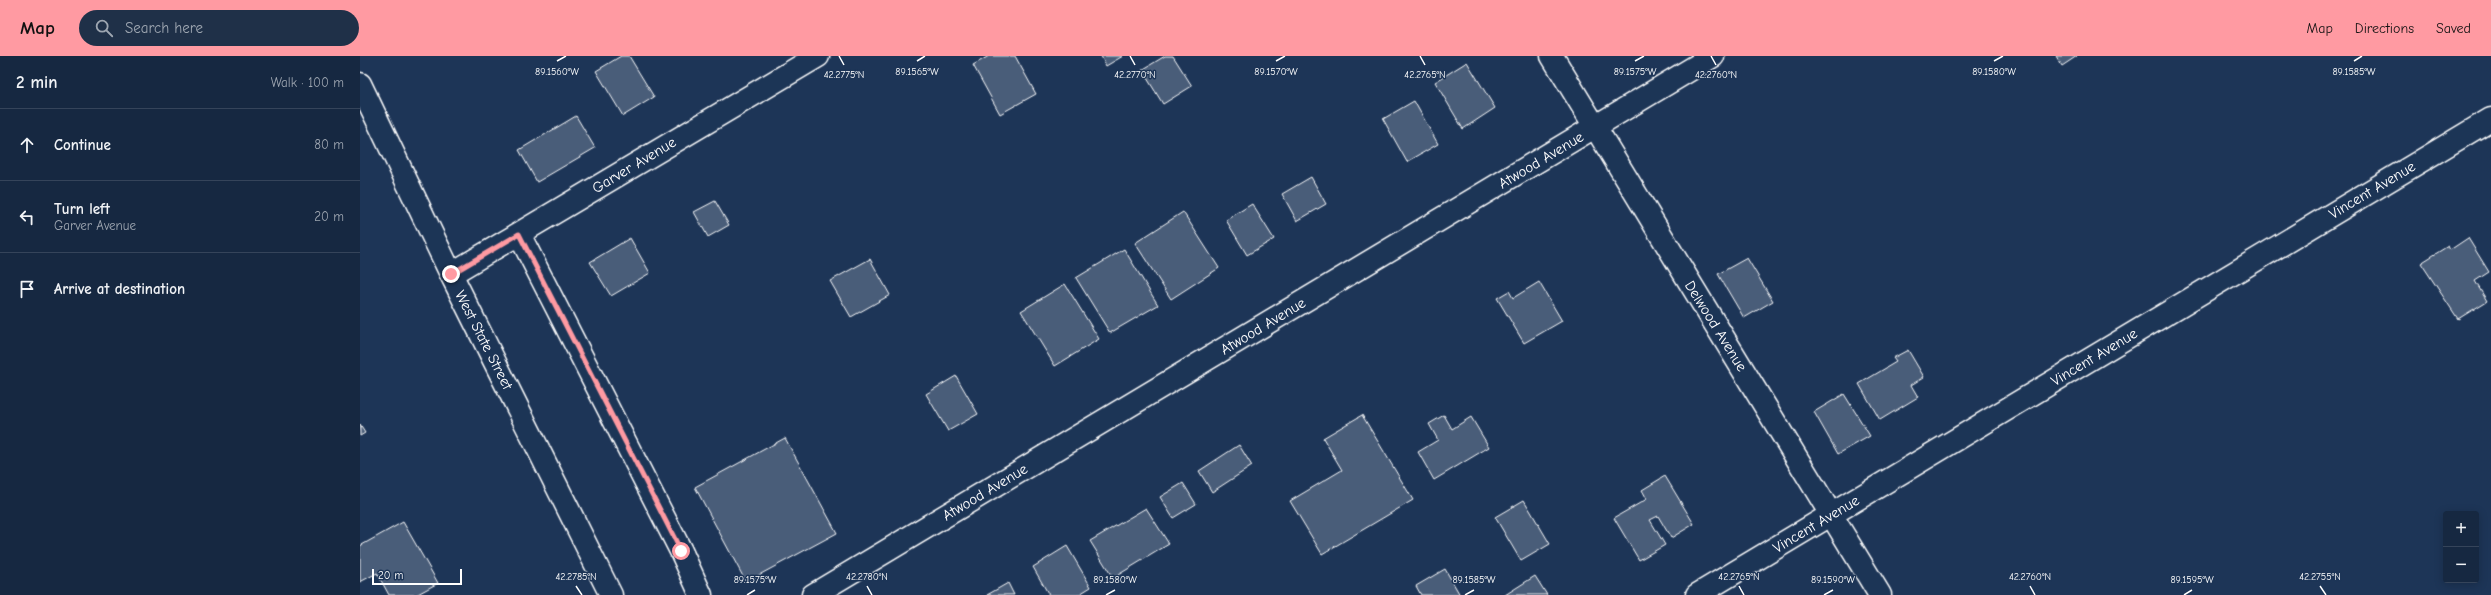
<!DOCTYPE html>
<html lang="en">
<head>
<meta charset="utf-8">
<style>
	:root { --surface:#162841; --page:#1f3048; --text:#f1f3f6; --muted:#9ea6b1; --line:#35445a; --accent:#ff9aa2 }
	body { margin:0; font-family:"Comic Neue",sans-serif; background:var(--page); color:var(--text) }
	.controls { position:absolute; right:12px; bottom:12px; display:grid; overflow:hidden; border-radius:4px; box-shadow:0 2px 10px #0003 }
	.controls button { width:36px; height:36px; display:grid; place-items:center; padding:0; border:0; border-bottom:1px solid var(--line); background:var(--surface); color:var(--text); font:20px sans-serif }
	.scale { position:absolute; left:12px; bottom:10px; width:90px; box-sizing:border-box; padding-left:4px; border:2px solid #fff; border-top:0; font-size:11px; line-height:14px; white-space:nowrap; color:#fff; -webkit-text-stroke:3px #1d3557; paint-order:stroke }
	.stop { position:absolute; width:12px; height:12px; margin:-9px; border:3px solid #ff9aa2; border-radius:50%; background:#fff }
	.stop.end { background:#ff9aa2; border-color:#fff; box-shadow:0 1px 4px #0008 }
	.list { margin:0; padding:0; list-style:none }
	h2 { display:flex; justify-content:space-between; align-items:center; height:52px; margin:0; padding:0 16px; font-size:17px }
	h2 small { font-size:13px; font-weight:400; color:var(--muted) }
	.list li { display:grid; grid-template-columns:26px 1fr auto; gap:12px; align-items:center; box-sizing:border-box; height:72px; padding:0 16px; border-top:1px solid var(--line) }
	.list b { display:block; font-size:15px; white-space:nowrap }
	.list p { margin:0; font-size:13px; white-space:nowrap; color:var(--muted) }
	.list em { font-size:13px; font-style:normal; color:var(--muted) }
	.icon { flex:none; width:22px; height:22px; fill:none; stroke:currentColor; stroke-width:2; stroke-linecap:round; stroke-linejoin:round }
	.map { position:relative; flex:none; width:2131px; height:539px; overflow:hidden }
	header { display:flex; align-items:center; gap:24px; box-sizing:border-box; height:56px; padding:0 20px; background:var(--accent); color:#111 }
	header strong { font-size:19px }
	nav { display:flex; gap:22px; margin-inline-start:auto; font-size:14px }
	.search { width:280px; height:36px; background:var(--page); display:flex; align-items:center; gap:10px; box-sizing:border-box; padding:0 14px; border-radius:22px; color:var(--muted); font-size:15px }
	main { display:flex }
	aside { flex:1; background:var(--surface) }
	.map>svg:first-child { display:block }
</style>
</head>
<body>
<header>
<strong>Map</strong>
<div class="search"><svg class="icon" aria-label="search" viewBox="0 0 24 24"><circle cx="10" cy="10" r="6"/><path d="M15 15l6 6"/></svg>Search here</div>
<nav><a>Map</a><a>Directions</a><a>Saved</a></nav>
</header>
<main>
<aside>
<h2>2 min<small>Walk · 100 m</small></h2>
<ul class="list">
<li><svg class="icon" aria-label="ahead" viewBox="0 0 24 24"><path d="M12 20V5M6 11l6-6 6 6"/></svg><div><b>Continue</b></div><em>80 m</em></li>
<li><svg class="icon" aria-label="left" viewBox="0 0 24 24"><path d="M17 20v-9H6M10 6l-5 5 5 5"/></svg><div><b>Turn left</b><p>Garver Avenue</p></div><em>20 m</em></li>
<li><svg class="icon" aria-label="arrive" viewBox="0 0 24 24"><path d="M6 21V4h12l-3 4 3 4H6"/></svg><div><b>Arrive at destination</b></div></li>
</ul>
</aside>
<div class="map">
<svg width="2131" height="539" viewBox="0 0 2131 539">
	<rect width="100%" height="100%" fill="#1d3557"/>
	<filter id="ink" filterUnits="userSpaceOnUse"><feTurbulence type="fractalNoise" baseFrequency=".025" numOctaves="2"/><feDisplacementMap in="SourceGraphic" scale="8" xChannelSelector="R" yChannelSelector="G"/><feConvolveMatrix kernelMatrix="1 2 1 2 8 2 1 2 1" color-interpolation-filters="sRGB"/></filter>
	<g filter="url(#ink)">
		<path fill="#4a5d79" stroke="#fff" d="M261 0H269L294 41 263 60 236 15Z
			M629 0H655L676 38 640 58 613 9Z
			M741 0H763L746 10Z
			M805 0H813L832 30 803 48 782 14Z
			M1696 0H1717L1702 10Z
			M1107 6 1135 52 1103 73 1075 26Z
			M1054 45 1078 88 1047 106 1023 63Z
			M216 60 235 92 177 126 159 94Z
			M951 121 966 148 937 165 922 138Z
			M355 145 369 169 348 181 334 156Z
			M892 148 914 183 887 199 866 164Z
			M823 156 859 212 811 243 775 187Z
			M270 182 290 217 251 240 230 206Z
			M2108 182 2129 216 2115 225 2127 245 2098 263 2061 207 2088 190 2090 194Z
			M764 193 798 249 750 277 716 222Z
			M1387 202 1413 245 1384 262 1358 218Z
			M510 203 530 239 491 261 470 225Z
			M1179 226 1202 265 1164 287 1137 242 1149 235 1153 242Z
			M705 228 739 283 695 310 661 255Z
			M1548 294 1564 321 1551 329 1558 341 1520 364 1499 328 1536 306 1533 302Z
			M596 320 618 358 588 375 566 338Z
			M1484 338 1510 380 1478 398 1454 356Z
			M1002 359 1053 444 962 498 930 445 982 414 963 382Z
			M1084 359 1092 373 1111 361 1129 391 1074 424 1058 396 1078 384 1069 368Z
			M0 369 5 377 0 380Z
			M425 382 477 477 386 526 335 431Z
			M879 389 892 410 852 436 839 415Z
			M1305 420 1334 468 1311 482 1298 460 1290 464 1305 489 1279 504 1254 462 1287 443 1282 434Z
			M823 427 836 448 813 462 800 441Z
			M1164 444 1190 488 1161 505 1135 461Z
			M786 452 809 488 753 522 730 485Z
			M43 466 78 527 56 539H29L17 517 0 526V490Z
			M707 490 731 531 718 539H689L673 511Z
			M1085 513 1100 539H1061L1056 530Z
			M1175 520 1187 539H1145Z
			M648 527 654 539H627Z"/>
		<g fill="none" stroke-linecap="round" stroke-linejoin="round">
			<g stroke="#fff" stroke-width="25">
				<path id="minor" d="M1192 0 1520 539
					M159 178 321 495 341 539
					M91 218 458 0
					M453 539 1353 0
					M1337 539 2131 63"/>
			</g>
			<g stroke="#fff" stroke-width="25">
				<path id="major" d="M0 28 91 218 251 539"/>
			</g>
			<use href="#minor" stroke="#1d3557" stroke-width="22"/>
			<use href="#major" stroke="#1d3557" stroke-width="22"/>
		</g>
	</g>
	<g fill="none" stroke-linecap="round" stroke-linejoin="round" filter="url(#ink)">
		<path stroke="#ff9aa2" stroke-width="5" d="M91 218 159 178 321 495"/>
	</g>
	<path fill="none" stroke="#fff" stroke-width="1.5" d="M479 0 484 9M770 0 775 9M1060 0 1065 9M1351 0 1356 9M197 5 206 0M557 5 565 0M916 5 925 0M1275 5 1284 0M1634 5 1643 0M1994 5 2002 0M216 530 222 539M507 530 512 539M1379 530 1384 539M1670 530 1675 539M1960 530 1966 539M387 539 395 534M746 539 755 534M1105 539 1114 534M1464 539 1473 534M1824 539 1832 534"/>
	<g text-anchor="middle" stroke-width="3" stroke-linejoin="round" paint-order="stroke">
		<g font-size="15" fill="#fff" stroke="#1d3557">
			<text transform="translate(1181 104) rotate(-31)" y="5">Atwood Avenue</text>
			<text transform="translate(274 109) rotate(-31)" y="5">Garver Avenue</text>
			<text transform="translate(2012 134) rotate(-31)" y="5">Vincent Avenue</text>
			<text transform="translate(903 270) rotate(-31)" y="5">Atwood Avenue</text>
			<text transform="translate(1356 270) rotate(58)" y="5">Delwood Avenue</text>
			<text transform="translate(124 284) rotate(63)" y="5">West State Street</text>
			<text transform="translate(1734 301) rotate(-31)" y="5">Vincent Avenue</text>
			<text transform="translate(625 436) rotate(-31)" y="5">Atwood Avenue</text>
			<text transform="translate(1456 468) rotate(-31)" y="5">Vincent Avenue</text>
		</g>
	</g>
	<g font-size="10" text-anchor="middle" fill="#fff" stroke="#1d3557" stroke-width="3" stroke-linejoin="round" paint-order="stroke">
		<text x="1634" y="19">89.1580°W</text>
		<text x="197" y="19">89.1560°W</text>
		<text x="557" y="19">89.1565°W</text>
		<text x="916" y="19">89.1570°W</text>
		<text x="1275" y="19">89.1575°W</text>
		<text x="1994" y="19">89.1585°W</text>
		<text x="484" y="22">42.2775°N</text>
		<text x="775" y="22">42.2770°N</text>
		<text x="1065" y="22">42.2765°N</text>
		<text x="1356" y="22">42.2760°N</text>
		<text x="216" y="524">42.2785°N</text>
		<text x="507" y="524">42.2780°N</text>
		<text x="1379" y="524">42.2765°N</text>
		<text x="1670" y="524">42.2760°N</text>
		<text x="1960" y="524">42.2755°N</text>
		<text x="395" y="527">89.1575°W</text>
		<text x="755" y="527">89.1580°W</text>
		<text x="1114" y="527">89.1585°W</text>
		<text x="1473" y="527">89.1590°W</text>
		<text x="1832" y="527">89.1595°W</text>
	</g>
</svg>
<div class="controls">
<button>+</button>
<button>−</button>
</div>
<div class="scale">20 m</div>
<div class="stop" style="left:321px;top:495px"></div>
<div class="stop end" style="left:91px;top:218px"></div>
</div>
</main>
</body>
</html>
